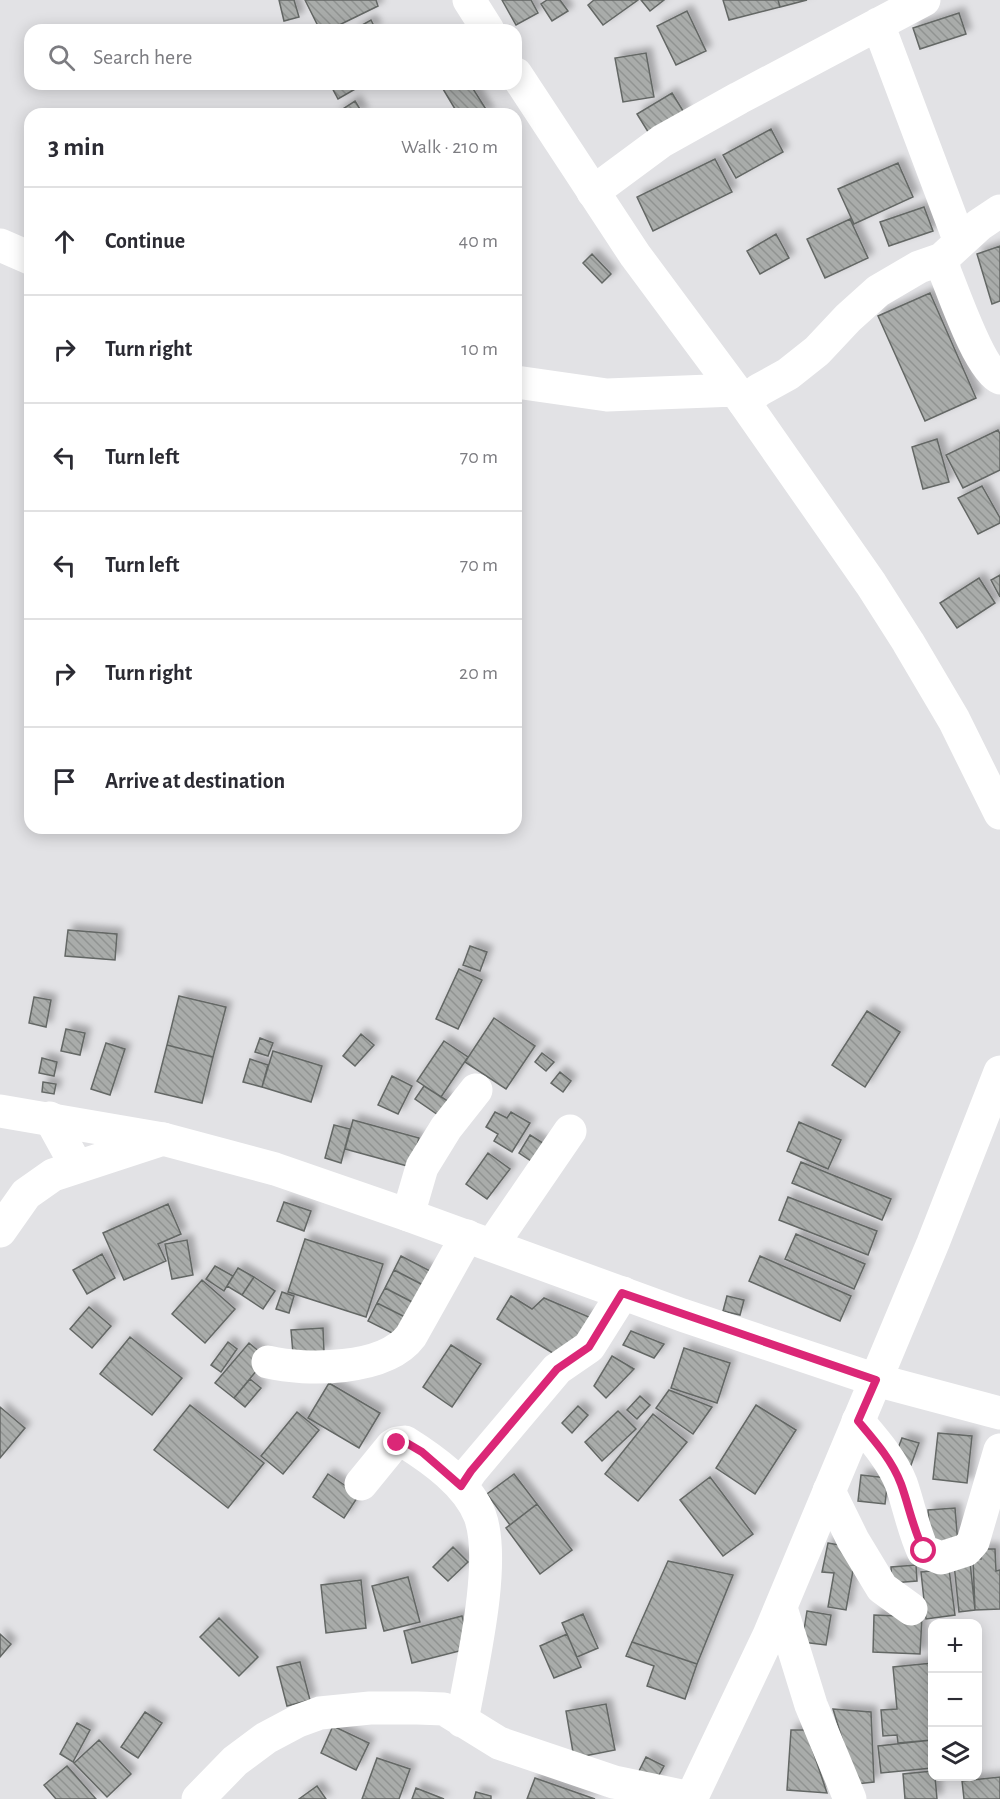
<!DOCTYPE html>
<html lang="en">
<head>
<meta charset="utf-8">
<style>
	:root { --surface:#fff; --page:#f7f7f7; --text:#2b2b33; --muted:#7c7c81; --line:#e1e1e2 }
	body { margin:0; font-family:"Alegreya Sans",sans-serif; background:var(--page); color:var(--text) }
	.controls { position:absolute; right:18px; bottom:18px; display:grid; overflow:hidden; border-radius:12px; box-shadow:0 3px 15px #0003 }
	.controls button { width:54px; height:54px; display:grid; place-items:center; padding:0; border:0; border-bottom:2px solid var(--line); background:var(--surface); color:var(--text); font:30px sans-serif }
	.stop { position:absolute; width:18px; height:18px; margin:-14px; border:4px solid #db2777; border-radius:50%; background:#fff }
	.stop.end { background:#db2777; border-color:#fff; box-shadow:0 2px 6px #0008 }
	.list { margin:0; padding:0; list-style:none }
	h2 { display:flex; justify-content:space-between; align-items:center; height:78px; margin:0; padding:0 24px; font-size:26px }
	h2 small { font-size:20px; font-weight:400; color:var(--muted) }
	.list li { display:grid; grid-template-columns:39px 1fr auto; gap:18px; align-items:center; box-sizing:border-box; height:108px; padding:0 24px; border-top:2px solid var(--line) }
	.list b { display:block; font-size:22px; white-space:nowrap }
	.list em { font-size:20px; font-style:normal; color:var(--muted) }
	.icon { flex:none; width:33px; height:33px; fill:none; stroke:currentColor; stroke-width:2; stroke-linecap:round; stroke-linejoin:round }
	.map { position:relative; flex:none; width:1000px; height:1799px; overflow:hidden }
	.search { position:absolute; background:var(--surface); box-shadow:0 3px 15px #0003; left:24px; top:24px; width:498px; height:66px; display:flex; align-items:center; gap:15px; box-sizing:border-box; padding:0 21px; border-radius:18px; color:var(--muted); font-size:22px }
	.panel { position:absolute; background:var(--surface); box-shadow:0 3px 15px #0003; left:24px; top:108px; width:498px; height:726px; border-radius:18px }
	.map>svg:first-child { display:block }
</style>
</head>
<body>
<div class="map">
<svg width="1000" height="1799" viewBox="0 0 1000 1799">
	<defs>
		<pattern id="building-back-hatch" width="6" height="6" patternUnits="userSpaceOnUse" patternTransform="scale(1.5)"><rect width="6" height="6" fill="#a9acaa"/><path d="M-1 5l2 2M0 0l6 6M5-1l2 2" fill="none" stroke="#909391"/></pattern>
		<filter id="shadow"><feDropShadow dx="5.5" dy="-5.5" stdDeviation="3" flood-color="#0004"/></filter>
	</defs>
	<rect width="100%" height="100%" fill="#e2e2e5"/>
	<path fill="url(#building-back-hatch)" stroke="#646765" stroke-width="1.5" filter="url(#shadow)" d="M279 0H294L299 17 284 21Z
		M305 0H376L378 6 329 30H320Z
		M502 0H531L538 13 516 25Z
		M547 0H560L568 11 552 21 541 4Z
		M594 0H638L603 25 588 5Z
		M641 0H664L650 11Z
		M723 0H778L780 7 729 20Z
		M778 0H807L780 7Z
		M687 11 706 51 676 65 657 26Z
		M959 13 966 34 920 49 913 28Z
		M371 20 376 30H353Z
		M646 53 654 97 623 102 615 58Z
		M330 84H364L338 99Z
		M440 84H470L489 114H458Z
		M672 93 685 114 650 135 637 114Z
		M355 101 363 114H335Z
		M771 129 783 152 736 178 723 155Z
		M715 159 732 192 653 231 637 197Z
		M898 163 913 197 854 224 838 189Z
		M924 207 933 231 889 246 880 222Z
		M850 219 868 258 825 278 807 239Z
		M776 234 789 258 760 274 747 251Z
		M1000 246V301L992 304 977 254Z
		M592 254 611 274 602 283 583 263Z
		M930 293 976 398 925 421 878 316Z
		M998 430 1000 434V470L963 488 946 455Z
		M937 439 949 482 923 489 912 447Z
		M982 486 1000 518V523L978 534 958 498Z
		M1000 575V597L991 580Z
		M979 578 995 603 957 628 940 603Z
		M68 930 117 934 115 960 65 956Z
		M470 946 487 952 480 971 463 965Z
		M459 969 482 980 458 1029 436 1019Z
		M179 996 226 1007 213 1057 167 1045Z
		M34 997 51 1000 46 1027 29 1023Z
		M867 1011 900 1032 865 1087 832 1065Z
		M494 1018 535 1046 506 1089 465 1062Z
		M66 1029 85 1033 80 1055 61 1051Z
		M361 1034 374 1045 355 1066 343 1056Z
		M260 1038 273 1043 268 1056 255 1052Z
		M444 1041 468 1057 441 1097 417 1081Z
		M106 1043 125 1049 110 1095 91 1089Z
		M167 1045 213 1057 202 1103 155 1092Z
		M273 1051 322 1066 311 1102 262 1087Z
		M542 1053 554 1062 546 1071 535 1062Z
		M42 1058 57 1062 54 1076 39 1073Z
		M250 1059 268 1065 262 1087 243 1082Z
		M560 1072 571 1081 563 1092 551 1083Z
		M392 1076 412 1086 398 1114 378 1105Z
		M43 1082 56 1084 54 1094 42 1092Z
		M424 1086 454 1105 444 1119 415 1099Z
		M495 1112 507 1118 511 1112 530 1123 512 1152 494 1141 498 1134 486 1127Z
		M353 1120 419 1138 411 1167 345 1149Z
		M799 1122 841 1140 828 1169 787 1151Z
		M334 1125 350 1129 341 1163 325 1158Z
		M530 1135 546 1145 534 1163 519 1153Z
		M488 1153 510 1169 487 1199 466 1184Z
		M801 1162 891 1199 882 1220 792 1183Z
		M788 1197 877 1231 868 1255 779 1220Z
		M284 1202 311 1211 304 1231 277 1221Z
		M168 1204 181 1234 158 1244 166 1261 124 1280 103 1233Z
		M796 1234 865 1264 854 1289 785 1259Z
		M305 1239 383 1264 366 1317 288 1292Z
		M187 1240 193 1275 172 1279 165 1244Z
		M102 1254 115 1278 87 1294 73 1270Z
		M401 1256 436 1274 429 1288 394 1270Z
		M760 1256 851 1296 840 1321 749 1281Z
		M215 1266 233 1276 224 1291 206 1279Z
		M238 1268 254 1277 242 1295 227 1286Z
		M394 1270 429 1288 420 1306 385 1288Z
		M254 1277 275 1291 263 1309 242 1295Z
		M202 1280 235 1309 205 1343 172 1314Z
		M385 1288 420 1306 413 1321 377 1303Z
		M282 1292 294 1296 289 1313 276 1309Z
		M511 1296 532 1309 544 1298 596 1320 564 1360 497 1319Z
		M727 1296 744 1300 740 1315 723 1311Z
		M377 1303 413 1321 404 1339 368 1321Z
		M89 1307 111 1326 92 1348 70 1329Z
		M323 1328 324 1352 293 1354 291 1330Z
		M631 1331 664 1344 654 1358 623 1345Z
		M130 1337 182 1378 152 1415 100 1374Z
		M228 1342 237 1349 221 1372 211 1365Z
		M249 1343 267 1358 234 1398 215 1383Z
		M451 1345 481 1364 452 1407 423 1387Z
		M684 1348 730 1363 717 1403 671 1388Z
		M612 1356 634 1369 606 1398 594 1386Z
		M250 1379 261 1388 245 1407 234 1398Z
		M329 1383 380 1413 359 1448 308 1418Z
		M669 1390 712 1407 693 1434 656 1408Z
		M640 1396 650 1405 637 1419 627 1410Z
		M190 1405 264 1463 228 1508 154 1450Z
		M756 1405 796 1430 755 1494 716 1468Z
		M578 1406 588 1415 572 1433 562 1423Z
		M0 1407 25 1428 0 1458Z
		M618 1411 636 1429 602 1461 585 1442Z
		M297 1412 319 1430 283 1474 261 1456Z
		M653 1414 687 1442 638 1501 605 1474Z
		M938 1433 972 1436 967 1483 933 1479Z
		M902 1438 919 1443 911 1465 894 1459Z
		M328 1474 359 1495 344 1518 313 1497Z
		M514 1474 537 1504 510 1525 487 1494Z
		M861 1475 888 1478 885 1504 858 1501Z
		M710 1477 753 1534 723 1556 680 1500Z
		M537 1504 572 1550 540 1574 506 1528Z
		M955 1508 958 1544 931 1546 928 1510Z
		M828 1543 857 1548 846 1610 828 1607 834 1573 822 1572Z
		M453 1547 468 1562 448 1581 433 1567Z
		M980 1549H995L996 1571 1000 1570V1609L975 1610 973 1559H981Z
		M668 1561 733 1575 697 1664 632 1642Z
		M970 1562 975 1610 959 1612 954 1564Z
		M916 1565 917 1581 892 1583 891 1567Z
		M949 1569 955 1615 926 1619 921 1572Z
		M408 1577 420 1622 384 1631 372 1586Z
		M361 1580 366 1628 326 1633 321 1585Z
		M807 1611 831 1615 826 1645 802 1642Z
		M583 1614 598 1648 577 1657 562 1623Z
		M874 1615 922 1617 920 1654 873 1652Z
		M462 1616 471 1648 412 1663 404 1631Z
		M219 1618 258 1657 239 1676 200 1637Z
		M0 1634 11 1644 0 1657Z
		M567 1634 581 1667 554 1678 540 1646Z
		M632 1642 697 1664 685 1699 647 1686 654 1666 626 1656Z
		M300 1662 310 1700 287 1706 277 1667Z
		M932 1663V1740L898 1743 897 1735 883 1736 881 1710 897 1709 893 1667Z
		M606 1704 615 1750 574 1758 566 1711Z
		M833 1709 871 1712 874 1782 856 1784Z
		M145 1712 162 1723 138 1758 121 1747Z
		M77 1723 90 1730 73 1762 60 1754Z
		M333 1726 369 1743 356 1770 321 1753Z
		M791 1730H806L827 1793 787 1790Z
		M99 1740 131 1774 107 1797 74 1763Z
		M932 1740V1768L881 1773 878 1746Z
		M646 1757 664 1766 655 1782 638 1773Z
		M377 1758 410 1769 399 1799H362Z
		M67 1766 96 1799H56L44 1785Z
		M932 1771V1776H935L937 1799H905L903 1774Z
		M1000 1777V1799H964L962 1781Z
		M535 1778 595 1799H527Z
		M317 1786 326 1799H299Z
		M416 1788 444 1799H412Z
		M476 1792 491 1796V1799H474Z"/>
	<g fill="none" stroke-linecap="round" stroke-linejoin="round">
		<path stroke="#fff" stroke-width="33" d="M878 24 960 242
			M593 192 662 141 739 98 924 0
			M0 245 30 258
			M942 259 945 272C954 294 980 370 1000 378
			M516 382 607 395 735 390
			M744 402 759 390 788 374 817 351 848 318 878 291 919 267 942 259 979 225 1000 211
			M50 1118 77 1167
			M408 1215 422 1167 446 1128 476 1090
			M0 1231 26 1194 53 1175 163 1139
			M492 1245 570 1131
			M268 1362C306 1371 385 1371 411 1336L467 1236
			M858 1421C874 1440 892 1460 901 1483 909 1506 913 1529 923 1551L941 1558 966 1550 973 1542 1000 1450
			M361 1484 392 1446 397 1443 405 1442C432 1459 468 1484 480 1516 497 1563 471 1670 462 1721
			M461 1486 471 1471 557 1369 589 1347 623 1293
			M829 1491 853 1540 882 1588 911 1609
			M781 1608 811 1705 850 1799
			M198 1799 235 1761 266 1738 298 1721 320 1713 370 1708H417L444 1709 499 1743 614 1782 691 1798"/>
		<path stroke="#fff" stroke-width="33" d="M469 0 488 30
			M516 74 635 255 744 402 871 584 908 642 954 720 1000 813
			M0 1111 163 1139 275 1169 408 1215 682 1315 876 1380 1000 1413
			M691 1799 769 1635 933 1243 1000 1072"/>
	</g>
	<g fill="none" stroke-linecap="round" stroke-linejoin="round">
		<path stroke="#db2777" stroke-width="8" d="M397 1443 405 1442 422 1452 461 1486 471 1471 557 1369 589 1347 622 1293 876 1380 858 1421C874 1440 892 1460 901 1484 909 1506 913 1529 924 1551"/>
	</g>
</svg>
<div class="controls">
<button>+</button>
<button>−</button>
<button><svg class="icon" aria-label="layers" viewBox="0 0 24 24"><path d="M12 4l9 5-9 5-9-5zM3 14l9 5 9-5"/></svg></button>
</div>
<div class="stop" style="left:924px;top:1551px"></div>
<div class="stop end" style="left:397px;top:1443px"></div>
<div class="search"><svg class="icon" aria-label="search" viewBox="0 0 24 24"><circle cx="10" cy="10" r="6"/><path d="M15 15l6 6"/></svg>Search here</div>
<section class="panel">
<h2>3 min<small>Walk · 210 m</small></h2>
<ul class="list">
<li><svg class="icon" aria-label="ahead" viewBox="0 0 24 24"><path d="M12 20V5M6 11l6-6 6 6"/></svg><div><b>Continue</b></div><em>40 m</em></li>
<li><svg class="icon" aria-label="right" viewBox="0 0 24 24"><path d="M7 20v-9h11M14 6l5 5-5 5"/></svg><div><b>Turn right</b></div><em>10 m</em></li>
<li><svg class="icon" aria-label="left" viewBox="0 0 24 24"><path d="M17 20v-9H6M10 6l-5 5 5 5"/></svg><div><b>Turn left</b></div><em>70 m</em></li>
<li><svg class="icon" aria-label="left" viewBox="0 0 24 24"><path d="M17 20v-9H6M10 6l-5 5 5 5"/></svg><div><b>Turn left</b></div><em>70 m</em></li>
<li><svg class="icon" aria-label="right" viewBox="0 0 24 24"><path d="M7 20v-9h11M14 6l5 5-5 5"/></svg><div><b>Turn right</b></div><em>20 m</em></li>
<li><svg class="icon" aria-label="arrive" viewBox="0 0 24 24"><path d="M6 21V4h12l-3 4 3 4H6"/></svg><div><b>Arrive at destination</b></div></li>
</ul>
</section>
</div>
</body>
</html>
